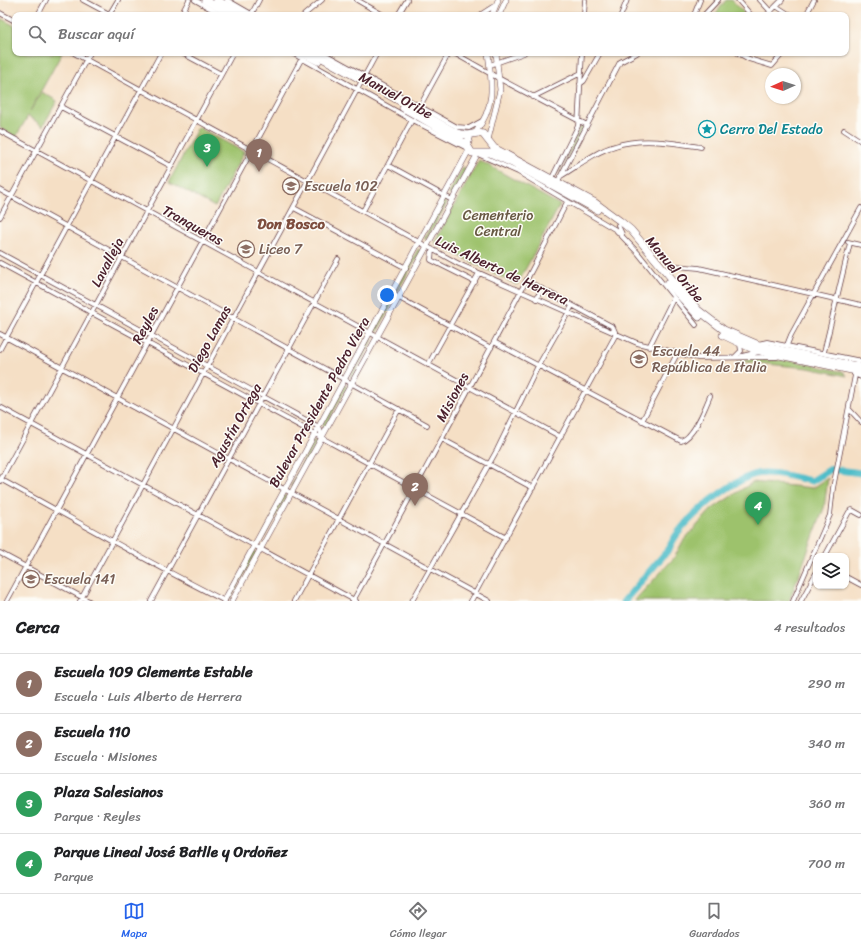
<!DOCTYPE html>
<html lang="es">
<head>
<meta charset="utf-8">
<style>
	:root { --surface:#fff; --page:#f6f6f6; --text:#202124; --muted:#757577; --line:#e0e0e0; --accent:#2563eb }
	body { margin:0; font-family:Sriracha,sans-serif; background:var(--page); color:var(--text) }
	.controls { position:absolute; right:12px; bottom:12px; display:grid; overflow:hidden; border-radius:8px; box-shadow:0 1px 3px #0004 }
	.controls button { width:36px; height:36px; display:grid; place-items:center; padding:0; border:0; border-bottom:1px solid var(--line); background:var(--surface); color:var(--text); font:20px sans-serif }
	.compass { position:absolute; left:765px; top:68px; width:36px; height:36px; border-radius:50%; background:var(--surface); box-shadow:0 1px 3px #0004; rotate:267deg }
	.you { position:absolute; left:387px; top:295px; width:14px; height:14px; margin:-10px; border:3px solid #fff; border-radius:50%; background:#1a73e8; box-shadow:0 0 0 6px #1a73e833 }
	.badge { display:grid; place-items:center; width:26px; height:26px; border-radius:50%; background:var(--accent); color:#fff; font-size:13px; font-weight:700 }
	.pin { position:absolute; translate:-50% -33px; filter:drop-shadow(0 1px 2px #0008) }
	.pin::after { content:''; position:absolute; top:21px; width:14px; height:12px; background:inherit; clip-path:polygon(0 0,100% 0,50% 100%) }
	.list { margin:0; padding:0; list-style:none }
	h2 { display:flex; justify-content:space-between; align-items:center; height:52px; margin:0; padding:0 16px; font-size:17px }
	h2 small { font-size:13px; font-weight:400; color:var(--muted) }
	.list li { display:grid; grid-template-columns:26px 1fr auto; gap:12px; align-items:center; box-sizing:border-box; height:60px; padding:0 16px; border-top:1px solid var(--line) }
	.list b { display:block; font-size:15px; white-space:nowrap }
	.list p { margin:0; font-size:13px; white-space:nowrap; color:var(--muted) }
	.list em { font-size:13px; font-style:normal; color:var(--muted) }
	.icon { flex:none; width:22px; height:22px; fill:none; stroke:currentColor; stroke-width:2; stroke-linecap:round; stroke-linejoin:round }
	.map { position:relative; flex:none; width:861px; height:601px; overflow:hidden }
	.search { position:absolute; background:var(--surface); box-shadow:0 1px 3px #0004; left:12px; right:12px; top:12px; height:44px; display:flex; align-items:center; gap:10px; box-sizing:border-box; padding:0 14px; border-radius:8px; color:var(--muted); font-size:15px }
	.sheet { height:292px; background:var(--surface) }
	nav { display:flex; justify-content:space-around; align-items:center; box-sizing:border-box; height:56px; border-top:1px solid var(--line); background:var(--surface); font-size:11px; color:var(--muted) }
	nav a { display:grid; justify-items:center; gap:2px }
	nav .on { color:var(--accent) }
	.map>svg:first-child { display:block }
</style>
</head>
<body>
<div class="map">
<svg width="861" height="601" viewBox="0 0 861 601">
	<rect width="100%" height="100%" fill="#fdfcf7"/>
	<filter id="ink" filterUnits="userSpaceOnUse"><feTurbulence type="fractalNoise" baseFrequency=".025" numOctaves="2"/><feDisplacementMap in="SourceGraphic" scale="8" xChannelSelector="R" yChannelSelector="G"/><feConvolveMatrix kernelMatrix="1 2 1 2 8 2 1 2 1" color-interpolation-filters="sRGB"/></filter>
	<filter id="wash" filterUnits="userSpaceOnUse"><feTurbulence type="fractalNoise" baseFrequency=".012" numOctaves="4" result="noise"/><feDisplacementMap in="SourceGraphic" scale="16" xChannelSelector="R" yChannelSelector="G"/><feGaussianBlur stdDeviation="0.9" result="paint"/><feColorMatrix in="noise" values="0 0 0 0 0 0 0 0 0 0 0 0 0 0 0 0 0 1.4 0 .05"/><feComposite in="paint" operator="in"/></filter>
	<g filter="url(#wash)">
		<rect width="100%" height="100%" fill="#f5dfc5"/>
		<path fill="#9dc26c" stroke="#74704c" d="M726 0H732L746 15H717L716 13Z
			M0 18 15 26V53H62L30 111 42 92 57 101 43 126 28 116 16 137 0 128Z
			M583 126 584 128 559 173 580 127Z
			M198 127 244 152 215 207 169 182Z
			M479 160 560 205 517 285 434 243Z
			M463 167 466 169 452 195H450L449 193Z
			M444 201 447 203 426 240 424 238Z
			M418 249 421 251 397 292 396 290Z
			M391 298 394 300 377 332H375L374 330Z
			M369 338H372V341L353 376 351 377 350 375Z
			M748 359 794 361 844 372 847 376 808 368 736 361Z
			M345 384 347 387 325 427H323L322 425Z
			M314 440 317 442 292 486 290 487Z
			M828 478 824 508 789 601H634L674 558 683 541 712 509 753 482 813 488Z
			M286 495V498L262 541 260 542 283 496Z
			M253 551 256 553 231 598H229Z"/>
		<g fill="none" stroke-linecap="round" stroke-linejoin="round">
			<path stroke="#50bdc9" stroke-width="7" d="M624 601 669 549C678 523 729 482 756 474 773 470 795 478 812 481L831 469 861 473"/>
		</g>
	</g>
	<g filter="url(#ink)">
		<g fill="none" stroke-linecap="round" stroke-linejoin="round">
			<g stroke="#643c42" stroke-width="5.5">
				<path id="minor" d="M83 0 111 15
					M195 0 222 15
					M227 0 253 15
					M357 0 383 15
					M738 0 751 15
					M760 0 771 12
					M776 6 790 15
					M0 13 15 21
					M38 15 46 0
					M109 15 118 0
					M181 15 189 0
					M251 15 259 0
					M304 15 322 0
					M398 15 407 0
					M480 15 494 6
					M584 15 585 0
					M621 15 627 0
					M694 15 700 0
					M704 15 718 0
					M767 15 782 0
					M806 15 814 0
					M74 53 459 264 637 343 698 358 777 357
					M182 53 221 74
					M292 53 412 120 467 148
					M323 53 457 127 469 128 482 121
					M454 53 500 79 587 125
					M738 53 749 59 772 66 783 53
					M490 65 524 53
					M580 84 584 81 600 53
					M533 97 581 73
					M420 106 449 53
					M61 107 171 166
					M844 130 861 141
					M0 131 561 437
					M480 155 518 172 616 230 638 253 696 325
					M388 165 452 200
					M561 176C578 166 596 151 615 146 641 137 675 143 701 147
					M551 180 578 126 582 53
					M557 183 620 62 637 53
					M0 190 427 425
					M294 208 406 268
					M363 211 412 120
					M0 217 90 53
					M618 225 622 234
					M848 242 861 245
					M432 249 431 260 475 282
					M0 253 319 427 322 436
					M0 263 506 538
					M665 271 676 266 699 268 861 305
					M392 294 491 348
					M536 299 542 289
					M0 334 489 601
					M494 342 681 441C694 437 705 408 710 396
					M758 344 767 342 861 361
					M787 345 791 335 861 208
					M649 347 673 299
					M0 349 161 53
					M824 352 850 243
					M742 356 759 352
					M735 357 741 351 740 344
					M428 365 479 273
					M854 374 861 377
					M0 407 356 601
					M849 409 861 422
					M642 421 677 354
					M442 439 533 488
					M0 479C75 520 149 563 225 601
					M0 481 233 53
					M0 553 89 601
					M825 556 849 512 852 510 861 515
					M846 577 861 585
					M7 601 302 58
					M80 601 377 53
					M151 601 338 259
					M294 601 399 409
					M353 601C426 469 498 337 567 202
					M412 601 497 450 538 366 572 306
					M471 601 616 334 613 327 527 281
					M793 601 830 515 833 488 858 360
					M801 601 816 573"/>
			</g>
			<g stroke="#643c42" stroke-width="6">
				<path id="tertiary" d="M492 15 498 0
					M499 15 506 0
					M475 133C496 106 492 84 488 53
					M488 140 500 90 496 53
					M224 601 469 150
					M232 601 477 155"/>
			</g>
			<g stroke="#643c42" stroke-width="8">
				<path id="trunk" d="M205 0 232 15
					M217 0 244 15
					M302 53 318 61
					M313 53 457 133 467 135 478 133 483 134 494 148 594 202 620 221 631 230 698 310 724 330 761 346 861 367
					M403 108 467 144
					M470 135 467 145 472 153H490L512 163 597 210
					M668 283 699 317
					M723 335 755 350 861 372"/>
			</g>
			<use href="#minor" stroke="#fff" stroke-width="4"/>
			<use href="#tertiary" stroke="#fff" stroke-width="5"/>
			<use href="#trunk" stroke="#fff" stroke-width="7"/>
		</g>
	</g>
	<defs>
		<g id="sight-ring" transform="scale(0.9)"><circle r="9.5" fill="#fdfcf7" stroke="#0f9aa8" stroke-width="1.5"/><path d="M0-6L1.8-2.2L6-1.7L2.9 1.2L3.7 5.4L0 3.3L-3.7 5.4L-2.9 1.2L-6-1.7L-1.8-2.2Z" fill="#0f9aa8"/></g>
		<g id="school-ring" transform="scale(0.9)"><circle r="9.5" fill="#fdfcf7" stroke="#8d6e63" stroke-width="1.5"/><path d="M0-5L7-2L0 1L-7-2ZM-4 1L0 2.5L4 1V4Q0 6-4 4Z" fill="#8d6e63"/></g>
	</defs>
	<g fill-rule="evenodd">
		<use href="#sight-ring" x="707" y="129"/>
		<use href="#school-ring" x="291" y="186"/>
		<use href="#school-ring" x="246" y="249"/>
		<use href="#school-ring" x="639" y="359"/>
		<use href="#school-ring" x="31" y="579"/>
	</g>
	<g text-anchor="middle" stroke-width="3" stroke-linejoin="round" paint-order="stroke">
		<g font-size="14" fill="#4a1f2b" stroke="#fdfcf7">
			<text transform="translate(396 95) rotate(29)" y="5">Manuel Oribe</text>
			<text transform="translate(193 225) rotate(29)" y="5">Tranqueras</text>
			<text transform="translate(107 262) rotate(-62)" y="5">Lavalleja</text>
			<text transform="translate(675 269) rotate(50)" y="5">Manuel Oribe</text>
			<text transform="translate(502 270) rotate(25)" y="5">Luis Alberto de Herrera</text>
			<text transform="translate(145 325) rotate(-62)" y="5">Reyles</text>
			<text transform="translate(209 339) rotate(-61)" y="5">Diego Lamas</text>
			<text transform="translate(452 397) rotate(-62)" y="5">Misiones</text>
			<text transform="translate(319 402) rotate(-61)" y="5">Bulevar Presidente Pedro Viera</text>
			<text transform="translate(235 425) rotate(-61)" y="5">Agustín Ortega</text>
		</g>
		<g font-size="14" fill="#0d838f" stroke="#fdfcf7" text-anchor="start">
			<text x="720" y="134">Cerro Del Estado</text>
		</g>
		<g font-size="14" fill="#785e54" stroke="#fdfcf7" text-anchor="start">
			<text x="304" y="191">Escuela 102</text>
			<text x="259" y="254">Liceo 7</text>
			<text x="652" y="356">Escuela 44<tspan x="652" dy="16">República de Italia</tspan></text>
			<text x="44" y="584">Escuela 141</text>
		</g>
		<g font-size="14" fill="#675842" stroke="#fdfcf7">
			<text x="498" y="220">Cementerio<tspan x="498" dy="16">Central</tspan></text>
		</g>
		<g font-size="15" font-weight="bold" fill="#7e4e3f" stroke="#fdfcf7">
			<text x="291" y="229">Don Bosco</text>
		</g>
	</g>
</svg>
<div class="controls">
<button><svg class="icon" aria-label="layers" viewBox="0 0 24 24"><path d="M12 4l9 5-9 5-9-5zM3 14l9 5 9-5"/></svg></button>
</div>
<svg class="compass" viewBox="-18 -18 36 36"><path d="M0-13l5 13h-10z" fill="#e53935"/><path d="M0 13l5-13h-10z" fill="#757577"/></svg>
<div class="you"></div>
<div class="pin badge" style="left:259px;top:172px;background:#8d6e63">1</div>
<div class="pin badge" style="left:415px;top:506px;background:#8d6e63">2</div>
<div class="pin badge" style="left:207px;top:167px;background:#2e9e5b">3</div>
<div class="pin badge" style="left:758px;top:525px;background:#2e9e5b">4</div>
<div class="search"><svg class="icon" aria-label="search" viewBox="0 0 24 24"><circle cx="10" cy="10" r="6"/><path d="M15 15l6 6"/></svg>Buscar aquí</div>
</div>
<section class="sheet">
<h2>Cerca<small>4 resultados</small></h2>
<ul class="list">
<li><span class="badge" style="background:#8d6e63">1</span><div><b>Escuela 109 Clemente Estable</b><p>Escuela · Luis Alberto de Herrera</p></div><em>290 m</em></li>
<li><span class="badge" style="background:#8d6e63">2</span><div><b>Escuela 110</b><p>Escuela · Misiones</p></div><em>340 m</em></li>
<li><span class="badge" style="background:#2e9e5b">3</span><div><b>Plaza Salesianos</b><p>Parque · Reyles</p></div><em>360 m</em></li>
<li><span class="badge" style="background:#2e9e5b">4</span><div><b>Parque Lineal José Batlle y Ordoñez</b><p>Parque</p></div><em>700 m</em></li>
</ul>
</section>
<nav>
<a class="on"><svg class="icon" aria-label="map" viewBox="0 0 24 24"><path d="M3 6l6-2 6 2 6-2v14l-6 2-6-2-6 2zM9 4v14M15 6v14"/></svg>Mapa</a>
<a><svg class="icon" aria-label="directions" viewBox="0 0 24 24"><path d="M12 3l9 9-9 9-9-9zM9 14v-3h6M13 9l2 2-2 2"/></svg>Cómo llegar</a>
<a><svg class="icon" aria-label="saved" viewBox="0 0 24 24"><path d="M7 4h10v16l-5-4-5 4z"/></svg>Guardados</a>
</nav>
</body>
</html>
